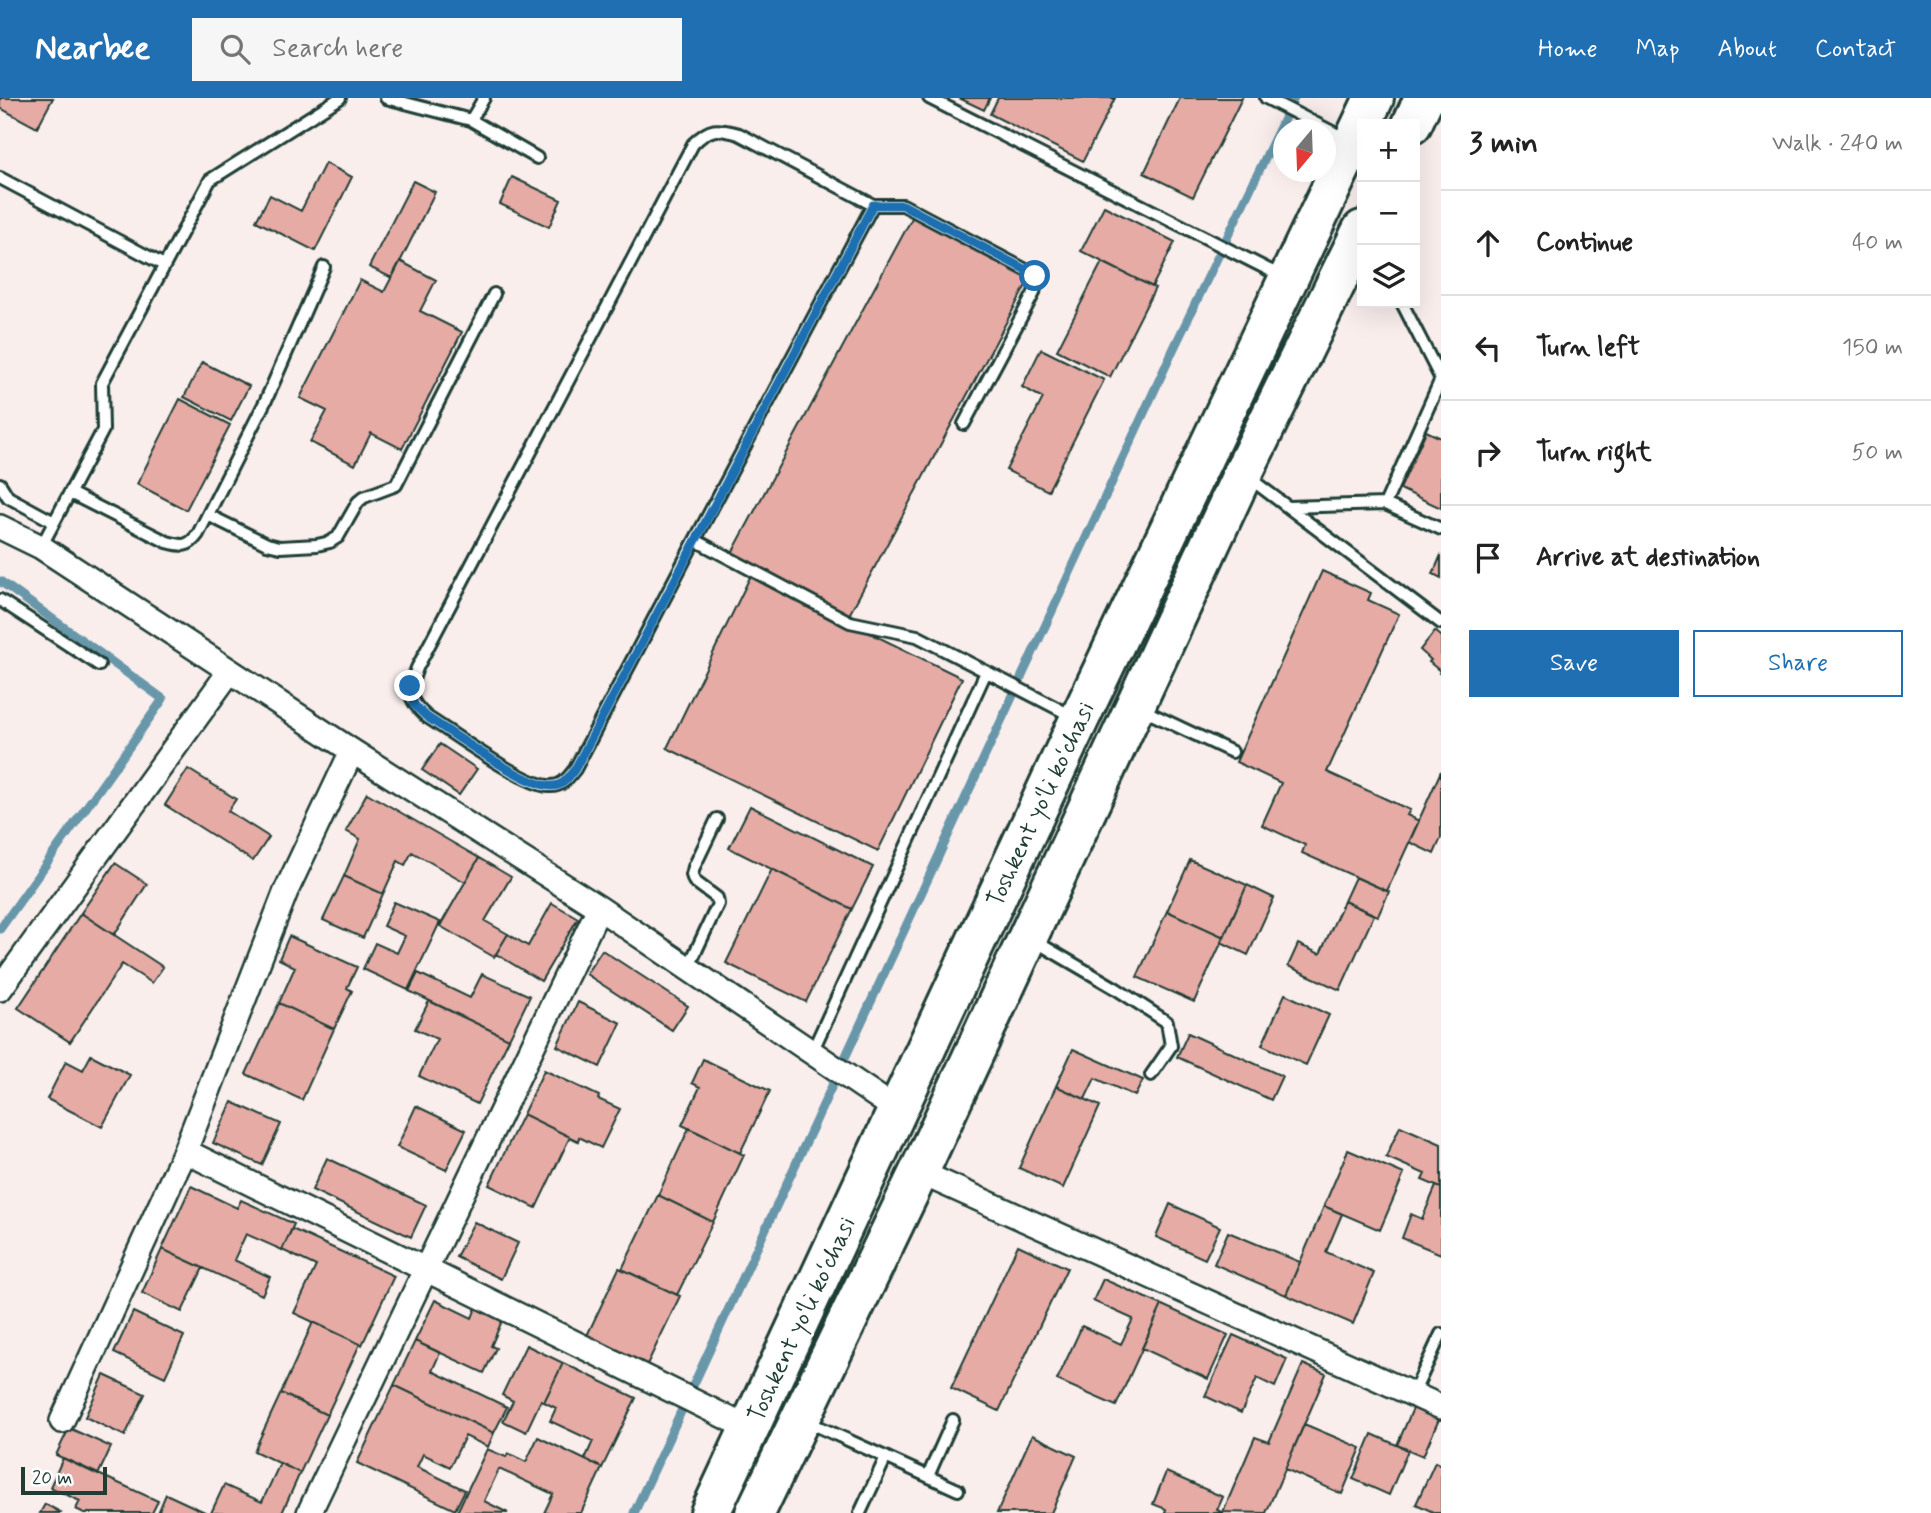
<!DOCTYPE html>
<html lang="en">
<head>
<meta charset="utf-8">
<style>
	:root { --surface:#fff; --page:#f6f6f6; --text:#222; --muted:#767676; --line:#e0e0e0; --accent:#1f6fb2 }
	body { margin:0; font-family:Mynerve,sans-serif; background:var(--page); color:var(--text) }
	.controls { position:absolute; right:21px; top:21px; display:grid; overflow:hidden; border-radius:0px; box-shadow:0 7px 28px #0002 }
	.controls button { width:63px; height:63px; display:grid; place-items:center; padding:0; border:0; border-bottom:2px solid var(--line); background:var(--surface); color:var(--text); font:35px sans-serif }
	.compass { position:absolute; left:1273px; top:21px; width:63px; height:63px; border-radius:50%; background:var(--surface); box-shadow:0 7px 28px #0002; rotate:199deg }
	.scale { position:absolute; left:21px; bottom:18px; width:86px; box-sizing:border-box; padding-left:7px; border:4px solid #1f3d34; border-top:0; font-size:19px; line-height:24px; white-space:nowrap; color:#1f3d34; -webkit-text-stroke:5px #fff; paint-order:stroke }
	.stop { position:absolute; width:21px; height:21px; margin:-16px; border:5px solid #1f6fb2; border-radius:50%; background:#fff }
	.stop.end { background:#1f6fb2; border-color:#fff; box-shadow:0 2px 7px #0008 }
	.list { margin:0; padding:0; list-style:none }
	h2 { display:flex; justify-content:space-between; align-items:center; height:91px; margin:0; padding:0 28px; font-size:30px }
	h2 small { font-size:23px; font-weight:400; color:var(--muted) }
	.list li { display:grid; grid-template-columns:46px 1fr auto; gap:21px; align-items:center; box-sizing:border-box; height:105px; padding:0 28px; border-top:2px solid var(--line) }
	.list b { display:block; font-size:26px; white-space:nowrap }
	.list em { font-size:23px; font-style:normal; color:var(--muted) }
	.actions { display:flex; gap:14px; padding:21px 28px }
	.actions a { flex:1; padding:16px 0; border:2px solid var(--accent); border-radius:0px; text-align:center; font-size:24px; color:var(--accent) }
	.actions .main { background:var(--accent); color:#fff }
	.icon { flex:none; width:38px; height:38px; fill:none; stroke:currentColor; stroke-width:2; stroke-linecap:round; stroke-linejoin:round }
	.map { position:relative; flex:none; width:1441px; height:1415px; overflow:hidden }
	header { display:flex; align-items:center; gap:42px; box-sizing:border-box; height:98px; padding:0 35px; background:var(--accent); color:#fff }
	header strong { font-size:33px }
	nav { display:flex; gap:38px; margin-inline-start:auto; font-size:24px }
	.search { width:490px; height:63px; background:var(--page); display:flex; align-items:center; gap:18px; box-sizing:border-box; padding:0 24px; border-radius:0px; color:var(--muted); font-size:26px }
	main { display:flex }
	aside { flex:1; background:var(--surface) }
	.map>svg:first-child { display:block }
</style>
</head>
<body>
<header>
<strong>Nearbee</strong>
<div class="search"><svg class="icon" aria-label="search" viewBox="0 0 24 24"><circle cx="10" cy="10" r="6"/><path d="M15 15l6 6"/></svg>Search here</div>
<nav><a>Home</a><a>Map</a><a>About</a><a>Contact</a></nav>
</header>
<main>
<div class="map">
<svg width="1441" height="1415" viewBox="0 0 1441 1415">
	<rect width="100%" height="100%" fill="#faeeed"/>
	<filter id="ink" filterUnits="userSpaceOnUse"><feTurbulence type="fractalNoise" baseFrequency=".0143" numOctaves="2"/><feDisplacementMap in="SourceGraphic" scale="14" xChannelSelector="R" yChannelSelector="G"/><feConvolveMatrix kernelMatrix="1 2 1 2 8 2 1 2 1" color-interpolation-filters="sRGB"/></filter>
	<g filter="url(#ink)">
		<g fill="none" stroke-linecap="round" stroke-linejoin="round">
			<path stroke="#6897aa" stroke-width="9" d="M0 483 163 601 0 831
				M634 1415 1174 250 1294 0"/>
		</g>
		<path fill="#e6aba5" stroke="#1f3d34" stroke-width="2" d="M0 0H53L37 30 0 10Z
			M959 0H990L984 12Z
			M998 0H1115L1083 63 990 16Z
			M1180 0H1242L1193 99 1144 75Z
			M325 65 352 79 315 153 256 123 270 97 301 113Z
			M512 79 561 102 549 129 500 106Z
			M413 83 435 94 392 180 369 169Z
			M1104 108 1175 144 1152 189 1081 153Z
			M913 118 1030 180 848 519 731 457Z
			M400 163 436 182 420 213 462 234 402 351 371 335 355 367 310 344 327 313 300 300 360 182 384 194Z
			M1102 164 1155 190 1110 279 1057 252Z
			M1041 251 1104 282 1048 393 1006 372 1043 300 1022 289Z
			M202 264 249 288 231 323 184 299Z
			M180 301 230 327 186 412 137 386Z
			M1426 333 1441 340V410L1400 391Z
			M1441 457V480L1433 476Z
			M1322 473 1371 495 1368 502 1399 516 1327 674 1410 712 1407 717 1419 723 1387 793 1302 755 1305 747 1262 727 1281 685 1236 664Z
			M751 477 962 580 878 753 667 650Z
			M1435 533 1441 538V576L1439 575 1440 573 1429 564 1431 562 1420 552Z
			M440 646 477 671 459 697 422 672Z
			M188 671 236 701 228 713 269 739 253 763 165 707Z
			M1441 673V740L1434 756 1409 744Z
			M367 695 479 760 465 784 412 754 405 767 398 763 383 796 344 778 360 741 346 733Z
			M750 708 873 769 852 811 729 750Z
			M479 760 511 779 485 823 508 836 494 859 440 828Z
			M1190 762 1247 787 1224 839 1167 813Z
			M115 765 147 786 114 837 81 815Z
			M772 771 852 811 806 904 726 865Z
			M344 778 383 796 363 840 323 822Z
			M1355 779 1389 794 1378 818 1344 803Z
			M1247 787 1274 800 1248 857 1221 844Z
			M1344 803 1374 817 1340 892 1288 868 1298 846 1320 856Z
			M394 804 440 824 408 892 363 871 375 845 397 855 405 838 383 828Z
			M552 805 578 820 541 883 496 856 508 836 528 848Z
			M1167 813 1224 839 1194 904 1137 879Z
			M81 815 163 869 152 885 122 866 70 944 18 910Z
			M289 838 357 869 347 890 352 893 334 931 279 905 295 869 279 861Z
			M602 852 688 908 672 932 586 876Z
			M418 875 470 900 482 876 530 898 509 941 409 893Z
			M1285 896 1329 917 1306 967 1262 947Z
			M429 903 509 941 477 1006 419 978 437 941 415 931Z
			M578 904 621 925 600 969 557 948Z
			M279 905 334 931 302 1002 246 976Z
			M1188 935 1282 978 1271 1002 1177 959Z
			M1073 951 1143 982 1135 998 1095 980 1085 1001 1056 988Z
			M91 957 130 977 102 1029 47 1001 66 963 83 972Z
			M703 961 770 993 740 1055 682 1027 700 989 692 985Z
			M544 972 599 998 598 1001 620 1011 601 1050 579 1039 578 1043 523 1016Z
			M1056 988 1100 1008 1063 1090 1019 1070Z
			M232 1004 281 1026 262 1067 213 1045Z
			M416 1008 466 1032 446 1072 397 1049Z
			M523 1016 570 1039 536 1110 489 1087Z
			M1400 1028 1441 1046V1090L1422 1082 1425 1076 1386 1059Z
			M689 1030 744 1057 713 1124 658 1097Z
			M1348 1052 1404 1076 1380 1132 1324 1108Z
			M327 1060 426 1107 411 1139 312 1092Z
			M191 1088 237 1110 241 1102 294 1126 282 1152 246 1136 234 1162 270 1179 262 1197 162 1151Z
			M1436 1088 1441 1090V1156L1402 1140 1411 1116 1422 1121Z
			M658 1097 713 1124 677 1197 622 1171Z
			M1170 1106 1220 1129 1205 1161 1156 1139Z
			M1324 1108 1342 1116 1326 1154 1374 1175 1353 1226 1286 1197Z
			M474 1124 518 1145 501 1181 456 1159Z
			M292 1131 394 1178 362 1247 294 1215 316 1168 282 1152Z
			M1228 1134 1300 1164 1286 1197 1214 1166Z
			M1018 1147 1067 1170 999 1313 951 1290Z
			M162 1151 203 1170 182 1214 142 1195Z
			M619 1170 680 1198 642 1277 582 1248Z
			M1103 1181 1162 1207 1116 1308 1057 1282 1082 1228 1121 1246 1133 1221 1093 1203Z
			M435 1202 472 1220 476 1210 502 1223 491 1248 496 1250 484 1275 415 1243Z
			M1162 1207 1228 1237 1208 1281 1142 1250Z
			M133 1214 184 1238 165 1279 114 1255Z
			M313 1224 360 1246 327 1317 281 1295Z
			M1233 1237 1287 1261 1275 1289 1257 1280 1241 1315 1205 1298Z
			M415 1243 440 1255 432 1273 507 1309 494 1335 394 1287Z
			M526 1247 563 1265 544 1304 541 1302 526 1334 503 1323 513 1303 502 1297Z
			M563 1265 636 1300 602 1370 585 1361 593 1343 550 1323 556 1310 544 1304Z
			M1303 1266 1326 1276 1266 1415 1223 1414 1255 1339 1269 1344Z
			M104 1277 145 1296 125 1338 85 1319Z
			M394 1287 494 1335 488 1349 465 1338 450 1369 423 1356 417 1369 465 1392 455 1412 357 1365Z
			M281 1295 327 1317 300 1375 254 1353Z
			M1414 1308 1440 1319 1423 1358 1397 1347Z
			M1304 1326 1361 1350 1342 1396 1285 1371Z
			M69 1330 111 1349 98 1377 56 1357Z
			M1372 1336 1408 1352 1389 1397 1353 1381Z
			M1032 1337 1076 1358 1051 1415H997Z
			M538 1339 602 1370 581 1415H544L553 1396 499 1371 484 1403 508 1415 457 1414 487 1351 506 1359 508 1355 526 1364Z
			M63 1360 158 1403 152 1415H84L76 1411 80 1403 50 1389Z
			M1435 1364 1441 1367V1415H1435L1416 1406Z
			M280 1365 300 1375 282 1415H211L224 1387 262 1404Z
			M1166 1374 1223 1399 1217 1412 1224 1415H1165L1166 1411 1153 1406Z
			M166 1396 207 1415H158Z
			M45 1406 62 1415H40Z"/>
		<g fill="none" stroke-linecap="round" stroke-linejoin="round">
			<g stroke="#1f3d34" stroke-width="16">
				<path id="lane" d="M386 0 471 22 484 0
					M929 0 1283 179
					M1266 0 1348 42
					M471 22 537 60
					M0 80 164 167
					M873 107H903L1026 172C1036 179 1037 183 1034 195L964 326
					M1402 205 1441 281
					M1248 379 1441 525
					M0 386 8 399 54 424
					M70 395 167 444C182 448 188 450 198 436L266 302 324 169
					M1385 406 1441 281
					M1288 409 1385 406 1441 431
					M208 417 267 446 280 449 317 447 330 444 338 439 358 404 364 399 396 387 494 196
					M695 442 575 671C568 680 562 689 549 688 525 688 451 634 427 619 407 601 408 594 417 570L693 46C710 29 717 30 739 36L873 107 695 442 850 524 917 538 1074 619
					M41 449 103 332 102 285 210 82 340 0
					M0 502 99 567
					M1141 611 1232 654
					M1033 842 1115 890 1167 924 1171 948 1151 977
					M688 870 718 806 717 800 694 783 692 777 694 769 717 721
					M812 954 986 574
					M1413 1296 1441 1236
					M806 1323 958 1392
					M928 1378 953 1322
					M860 1415 886 1359"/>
			</g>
			<g stroke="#1f3d34" stroke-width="28">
				<path id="street" d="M0 429 41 449 352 653 599 810 897 1012
					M0 891 230 573
					M185 1053 750 1331
					M919 1074 1441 1309
					M62 1323 185 1053 286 793 352 653
					M309 1415 599 810"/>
			</g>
			<g stroke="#1f3d34" stroke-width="44">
				<path id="highway" d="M1412 26 1424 0
					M710 1415 1079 622 1374 0
					M755 1415 919 1074 1243 375 1362 132"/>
			</g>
			<use href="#lane" stroke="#fff" stroke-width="10"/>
			<use href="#street" stroke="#fff" stroke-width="23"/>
			<use href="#highway" stroke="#fff" stroke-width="38"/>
		</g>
	</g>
	<g fill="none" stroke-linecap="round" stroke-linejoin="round" filter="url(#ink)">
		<path stroke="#1f6fb2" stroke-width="9" d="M410 588 414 607 427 619C451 634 525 688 550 688 563 689 568 680 575 671L873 107H903L1026 172 1035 178"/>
	</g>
	<g text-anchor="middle" stroke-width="5" stroke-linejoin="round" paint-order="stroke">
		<g font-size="24" fill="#1f3d34" stroke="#fff">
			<text transform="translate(1040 706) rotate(-65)" y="8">Toshkent yo‘li ko‘chasi</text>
			<text transform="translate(801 1221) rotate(-65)" y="8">Toshkent yo‘li ko‘chasi</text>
		</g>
	</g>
</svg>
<div class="controls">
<button>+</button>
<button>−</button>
<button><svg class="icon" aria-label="layers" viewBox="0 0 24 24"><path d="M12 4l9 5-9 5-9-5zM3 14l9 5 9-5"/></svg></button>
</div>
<svg class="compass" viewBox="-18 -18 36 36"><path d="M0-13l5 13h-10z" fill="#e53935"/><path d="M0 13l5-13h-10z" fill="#767676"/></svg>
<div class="scale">20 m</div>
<div class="stop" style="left:1035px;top:178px"></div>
<div class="stop end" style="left:410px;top:588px"></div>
</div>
<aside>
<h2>3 min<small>Walk · 240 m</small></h2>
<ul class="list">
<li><svg class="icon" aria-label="ahead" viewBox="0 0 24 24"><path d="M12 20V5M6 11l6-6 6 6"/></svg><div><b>Continue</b></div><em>40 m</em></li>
<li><svg class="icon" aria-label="left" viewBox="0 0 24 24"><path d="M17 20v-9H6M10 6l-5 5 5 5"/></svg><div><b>Turn left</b></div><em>150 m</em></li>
<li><svg class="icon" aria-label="right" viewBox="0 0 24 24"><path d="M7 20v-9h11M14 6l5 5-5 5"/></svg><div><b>Turn right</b></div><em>50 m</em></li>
<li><svg class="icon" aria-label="arrive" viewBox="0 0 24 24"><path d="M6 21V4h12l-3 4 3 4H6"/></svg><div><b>Arrive at destination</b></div></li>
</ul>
<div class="actions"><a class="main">Save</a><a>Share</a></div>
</aside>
</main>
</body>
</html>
